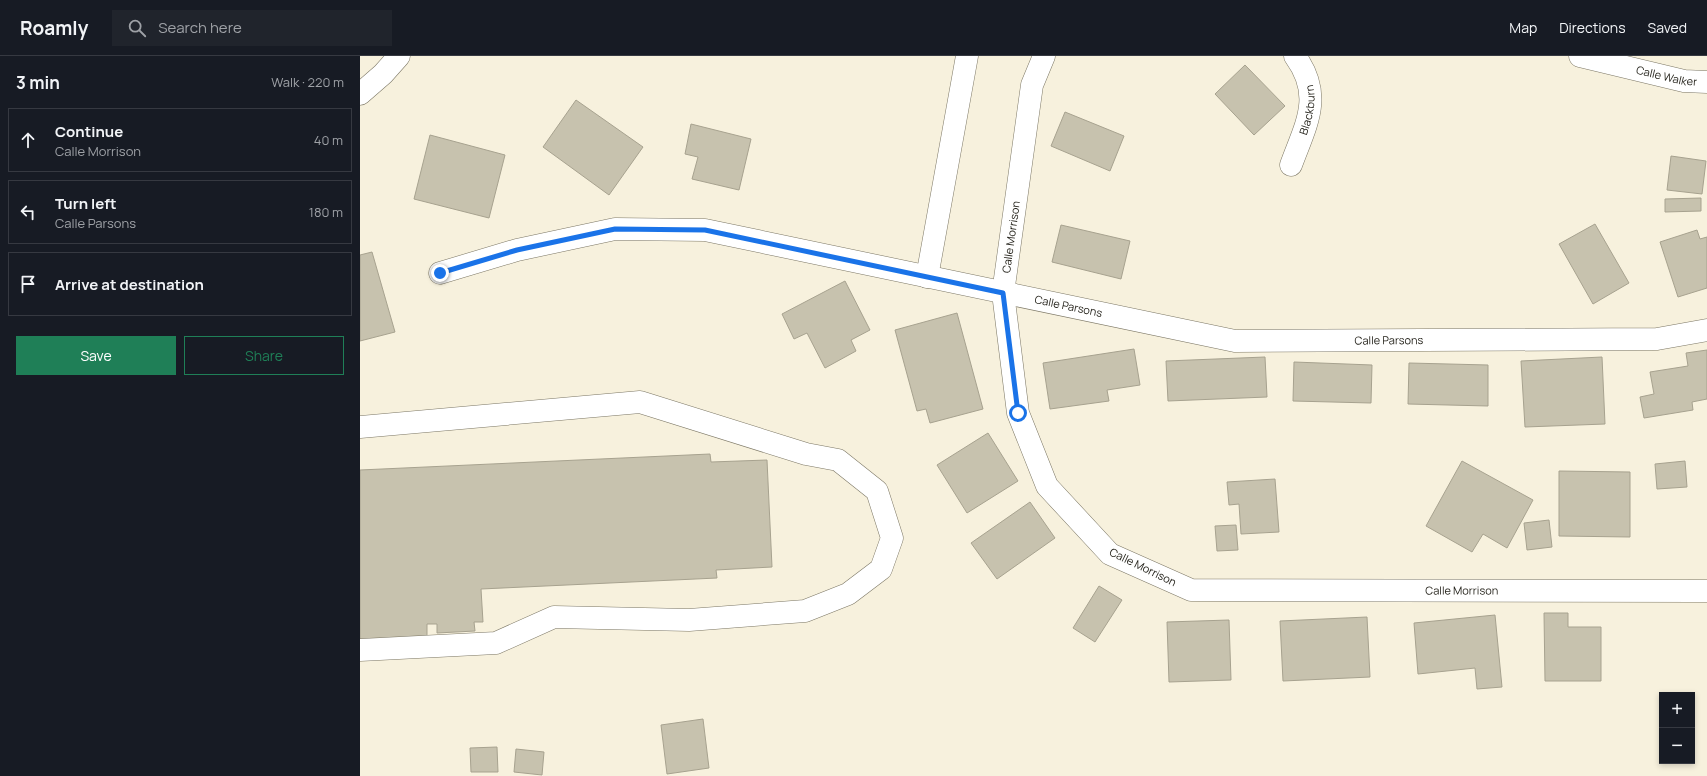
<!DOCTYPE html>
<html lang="en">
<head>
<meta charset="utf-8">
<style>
	:root { --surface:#171b24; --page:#20242c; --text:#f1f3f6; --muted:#9ea1a6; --line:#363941; --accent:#1f7f57 }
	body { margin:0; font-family:Manrope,sans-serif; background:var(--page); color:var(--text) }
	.controls { position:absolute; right:12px; bottom:12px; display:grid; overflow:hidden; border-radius:0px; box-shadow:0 2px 6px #0003 }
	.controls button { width:36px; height:36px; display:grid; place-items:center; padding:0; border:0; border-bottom:1px solid var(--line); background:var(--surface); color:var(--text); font:20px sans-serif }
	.stop { position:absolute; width:12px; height:12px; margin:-9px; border:3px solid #1a73e8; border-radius:50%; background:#fff }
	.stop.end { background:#1a73e8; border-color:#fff; box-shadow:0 1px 4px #0008 }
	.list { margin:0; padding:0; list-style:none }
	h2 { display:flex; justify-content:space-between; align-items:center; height:52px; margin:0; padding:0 16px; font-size:17px }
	h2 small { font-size:13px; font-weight:400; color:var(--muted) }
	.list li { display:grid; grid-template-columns:26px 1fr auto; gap:12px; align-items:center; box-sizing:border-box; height:64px; margin:0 8px 8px; padding:0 8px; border:1px solid var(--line); border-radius:0px }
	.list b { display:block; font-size:15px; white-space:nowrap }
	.list p { margin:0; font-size:13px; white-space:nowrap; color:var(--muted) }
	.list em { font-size:13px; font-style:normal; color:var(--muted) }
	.actions { display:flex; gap:8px; padding:12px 16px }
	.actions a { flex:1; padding:9px 0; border:1px solid var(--accent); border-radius:0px; text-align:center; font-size:14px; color:var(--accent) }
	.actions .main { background:var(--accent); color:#fff }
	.icon { flex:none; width:22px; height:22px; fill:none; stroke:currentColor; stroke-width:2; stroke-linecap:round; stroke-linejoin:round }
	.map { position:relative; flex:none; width:1347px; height:720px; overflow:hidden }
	header { display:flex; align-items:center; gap:24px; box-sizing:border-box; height:56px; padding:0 20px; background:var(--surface); border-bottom:1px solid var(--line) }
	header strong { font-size:19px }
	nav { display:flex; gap:22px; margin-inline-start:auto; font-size:14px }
	.search { width:280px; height:36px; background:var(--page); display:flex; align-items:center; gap:10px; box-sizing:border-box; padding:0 14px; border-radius:0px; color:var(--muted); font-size:15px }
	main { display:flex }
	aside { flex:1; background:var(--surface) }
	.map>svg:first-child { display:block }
</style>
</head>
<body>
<header>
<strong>Roamly</strong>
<div class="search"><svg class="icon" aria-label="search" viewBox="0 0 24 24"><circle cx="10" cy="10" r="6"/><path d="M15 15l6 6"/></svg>Search here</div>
<nav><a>Map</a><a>Directions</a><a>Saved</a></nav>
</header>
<main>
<aside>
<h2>3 min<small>Walk · 220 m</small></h2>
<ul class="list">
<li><svg class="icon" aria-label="ahead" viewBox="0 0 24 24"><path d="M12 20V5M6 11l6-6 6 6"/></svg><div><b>Continue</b><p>Calle Morrison</p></div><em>40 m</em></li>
<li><svg class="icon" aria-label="left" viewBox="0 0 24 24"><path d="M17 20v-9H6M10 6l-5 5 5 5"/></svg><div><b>Turn left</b><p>Calle Parsons</p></div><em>180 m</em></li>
<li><svg class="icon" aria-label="arrive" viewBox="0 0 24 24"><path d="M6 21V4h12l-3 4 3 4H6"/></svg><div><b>Arrive at destination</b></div></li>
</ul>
<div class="actions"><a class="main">Save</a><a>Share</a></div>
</aside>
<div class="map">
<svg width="1347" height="720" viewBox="0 0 1347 720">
	<rect width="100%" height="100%" fill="#f7f1dd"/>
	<path fill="#c7c2ae" stroke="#a7a28f" d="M885 9 925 50 894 79 855 38Z
		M216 44 283 91 249 139 183 91Z
		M705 56 764 80 750 115 691 90Z
		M331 68 391 83 379 134 332 123 338 101 325 98Z
		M70 79 145 99 129 162 54 143Z
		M1311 100 1346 105 1342 138 1307 134Z
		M1341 142V155L1305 156V143Z
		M1235 168 1269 227 1233 248 1199 188Z
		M701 169 770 185 761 223 692 206Z
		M1337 174 1340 183 1347 181V232L1318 241 1300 186Z
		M12 196 35 276 0 285V199Z
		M485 225 510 274 491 284 496 295 465 312 447 277 434 283 422 258Z
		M597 257 623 353 570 367 566 353 557 355 535 274Z
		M774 293 780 329 747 334 749 345 690 353 683 307Z
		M1347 294V343L1332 346 1333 354 1284 362 1280 341 1294 338 1290 316 1328 310 1326 297Z
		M905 301 907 341 808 345 806 305Z
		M1242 301 1245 368 1165 371 1161 305Z
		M934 306 1012 309 1011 347 933 345Z
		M1049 307 1128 309V350L1048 348Z
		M628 377 658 425 607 457 577 409Z
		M350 398 351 406 407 404 412 511 356 514 357 522 121 533 123 566H114L115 575 77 577V568H67V580L0 584V414Z
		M1102 405 1173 444 1147 492 1123 478 1112 496 1066 470Z
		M1325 405 1327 431 1297 433 1295 408Z
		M1199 415 1270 416V481L1199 480Z
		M915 423 919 476 881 478 879 448 869 449 867 426Z
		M670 446 695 482 637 523 611 487Z
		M1189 464 1192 491 1167 494 1164 467Z
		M876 469 878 494 857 495 855 470Z
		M739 530 762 544 735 586 713 572Z
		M1184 557H1208V571H1241V625H1185Z
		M1135 559 1142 631 1117 633 1115 612 1058 618 1054 567Z
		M1007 561 1010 621 923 625 920 565Z
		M869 564 871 624 809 626 807 566Z
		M343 663 349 712 307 718 301 669Z
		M137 691 138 716H111L110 692Z
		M156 693 184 696 182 719 154 716Z"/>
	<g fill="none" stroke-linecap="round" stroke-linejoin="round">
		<g stroke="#7c7765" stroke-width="23">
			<g id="minor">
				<path id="s1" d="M684 0 672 29 643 237 658 357 687 430 750 498 831 534 1347 535"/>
				<path id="s2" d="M1220 0 1324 25 1347 26"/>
				<path d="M0 38 23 18 39 0"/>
				<path id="s3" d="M931 109C946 68 964 40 935 0"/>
				<path id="s4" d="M80 217 157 194 255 173 345 174 875 285 1297 283 1347 274"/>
				<path d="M567 221 607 0"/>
				<path d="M0 371 280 346 446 398 478 404 517 435 532 482 521 513 488 538 445 555 329 564 194 561 136 587 0 594"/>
			</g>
		</g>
		<use href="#minor" stroke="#fff" stroke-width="22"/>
	</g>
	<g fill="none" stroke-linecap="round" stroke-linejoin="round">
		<path stroke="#1a73e8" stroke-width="5" d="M80 217 157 194 255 173 345 174 643 237 658 357"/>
	</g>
	<g text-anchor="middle" stroke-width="4" stroke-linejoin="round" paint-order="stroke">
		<g font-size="11" fill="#211f17" stroke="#fefefe">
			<text dy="4" stroke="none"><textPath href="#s2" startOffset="89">Calle Walker</textPath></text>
			<text dy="4" stroke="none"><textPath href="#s3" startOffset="58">Blackburn</textPath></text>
			<text transform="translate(651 181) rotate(-82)" y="4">Calle Morrison</text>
			<text dy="4" stroke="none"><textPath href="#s4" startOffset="642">Calle Parsons</textPath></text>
			<text dy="4" stroke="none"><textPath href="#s4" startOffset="966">Calle Parsons</textPath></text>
			<text transform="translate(783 511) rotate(26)" y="4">Calle Morrison</text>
			<text dy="4" stroke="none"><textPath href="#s1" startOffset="893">Calle Morrison</textPath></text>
		</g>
	</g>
</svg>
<div class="controls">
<button>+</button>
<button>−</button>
</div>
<div class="stop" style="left:658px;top:357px"></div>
<div class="stop end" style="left:80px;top:217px"></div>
</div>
</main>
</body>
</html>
